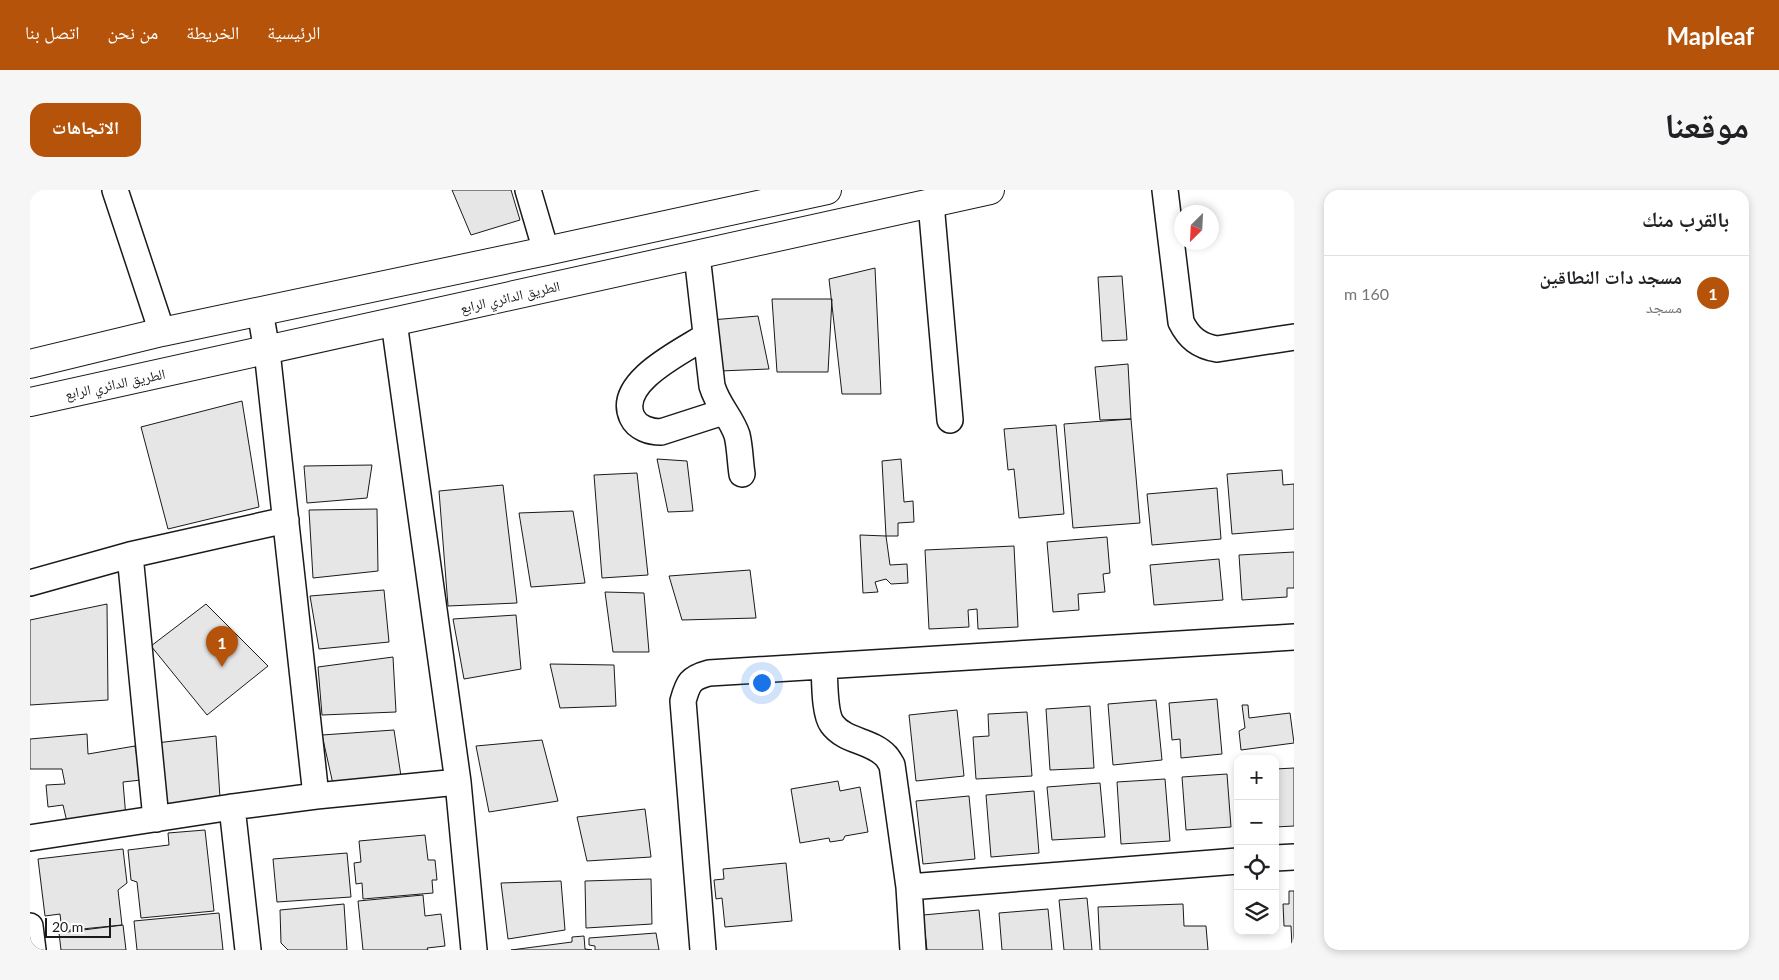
<!DOCTYPE html>
<html lang="ar">
<head>
<meta charset="utf-8">
<style>
	:root { --surface:#fff; --page:#f6f6f6; --text:#202124; --muted:#757577; --line:#e0e0e0; --accent:#b45309 }
	body { margin:0; font-family:Lato,"Noto Naskh Arabic",sans-serif; background:var(--page); color:var(--text); direction:rtl }
	.controls { position:absolute; right:15px; bottom:15px; display:grid; overflow:hidden; border-radius:10px; box-shadow:0 2px 8px #0003 }
	.controls button { width:45px; height:45px; display:grid; place-items:center; padding:0; border:0; border-bottom:1px solid var(--line); background:var(--surface); color:var(--text); font:25px sans-serif }
	.compass { position:absolute; left:1144px; top:15px; width:45px; height:45px; border-radius:50%; background:var(--surface); box-shadow:0 2px 8px #0003; rotate:204deg }
	.scale { position:absolute; left:15px; bottom:12px; width:66px; box-sizing:border-box; padding-left:5px; border:2px solid #1a1a1a; border-top:0; font-size:14px; line-height:18px; white-space:nowrap; color:#1a1a1a; -webkit-text-stroke:4px #fff; paint-order:stroke }
	.you { position:absolute; left:731px; top:492px; width:18px; height:18px; margin:-12px; border:4px solid #fff; border-radius:50%; background:#1a73e8; box-shadow:0 0 0 8px #1a73e833 }
	.badge { display:grid; place-items:center; width:32px; height:32px; border-radius:50%; background:var(--accent); color:#fff; font-size:16px; font-weight:700 }
	.pin { position:absolute; translate:-50% -41px; filter:drop-shadow(0 1px 2px #0008) }
	.pin::after { content:''; position:absolute; top:26px; width:18px; height:15px; background:inherit; clip-path:polygon(0 0,100% 0,50% 100%) }
	.list { margin:0; padding:0; list-style:none }
	h2 { display:flex; justify-content:space-between; align-items:center; height:65px; margin:0; padding:0 20px; font-size:21px }
	h2 small { font-size:16px; font-weight:400; color:var(--muted) }
	.list li { display:grid; grid-template-columns:32px 1fr auto; gap:15px; align-items:center; box-sizing:border-box; height:75px; padding:0 20px; border-top:1px solid var(--line) }
	.list b { display:block; font-size:19px; white-space:nowrap }
	.list p { margin:0; font-size:16px; white-space:nowrap; color:var(--muted) }
	.list em { font-size:16px; font-style:normal; color:var(--muted) }
	.icon { flex:none; width:28px; height:28px; fill:none; stroke:currentColor; stroke-width:2; stroke-linecap:round; stroke-linejoin:round }
	.map { position:relative; flex:none; width:1264px; height:760px; overflow:hidden; direction:ltr; border-radius:15px }
	header { display:flex; align-items:center; gap:30px; box-sizing:border-box; height:70px; padding:0 25px; background:var(--accent); color:#fff }
	header strong { font-size:24px }
	nav { display:flex; gap:28px; margin-inline-start:auto; font-size:18px }
	.intro { display:flex; align-items:center; justify-content:space-between; box-sizing:border-box; height:120px; padding:0 30px }
	h1 { margin:0; font-size:35px }
	.button { padding:12px 22px; border-radius:15px; background:var(--accent); color:#fff; font-size:18px; font-weight:700 }
	main { display:flex; gap:30px; padding:0 30px }
	aside { flex:1; background:var(--surface); border-radius:15px; box-shadow:0 2px 8px #0003 }
	.map>svg:first-child { display:block }
</style>
</head>
<body>
<header>
<strong>Mapleaf</strong>
<nav><a>الرئيسية</a><a>الخريطة</a><a>من نحن</a><a>اتصل بنا</a></nav>
</header>
<div class="intro"><h1>موقعنا</h1><a class="button">الاتجاهات</a></div>
<main>
<aside>
<h2>بالقرب منك<small></small></h2>
<ul class="list">
<li><span class="badge">1</span><div><b>مسجد دات النطاقين</b><p>مسجد</p></div><em>160 m</em></li>
</ul>
</aside>
<div class="map">
<svg width="1264" height="760" viewBox="0 0 1264 760">
	<rect width="100%" height="100%" fill="#fff"/>
	<path fill="#e6e6e6" stroke="#1a1a1a" d="M422 0H481L490 30 441 45Z
		M845 78 851 204H812L799 89Z
		M1092 86 1097 150 1072 151 1068 87Z
		M742 109H802L798 182H747Z
		M728 126 739 179 690 181 681 130Z
		M1098 174 1101 229 1070 230 1065 177Z
		M212 211 229 317 138 339 111 237Z
		M1101 229 1110 333 1043 338 1034 234Z
		M1026 235 1034 324 989 328 984 279 978 280 974 239Z
		M627 269 657 271 663 321 638 322Z
		M871 269 874 312 883 311 884 332 868 333V346H856L852 271Z
		M342 275 337 308 277 313 274 276Z
		M1252 280 1253 295 1264 294V339L1202 344 1197 284Z
		M607 283 618 385 572 388 564 285Z
		M473 295 487 413 418 416 409 301Z
		M1187 298 1191 349 1122 355 1117 304Z
		M347 319 348 381 283 388 279 320Z
		M543 321 555 393 501 397 489 323Z
		M830 345 856 346 860 375 877 374 878 393 861 394 856 389 845 392 848 402 833 403Z
		M1077 347 1080 383 1073 384 1075 402 1048 404 1049 420 1023 422 1017 352Z
		M984 356 988 437 948 439 947 419 938 420 939 437 899 439 895 360Z
		M1264 362V398H1257V407L1212 410 1209 365Z
		M1189 369 1193 410 1124 415 1120 375Z
		M720 380 726 428 652 430 639 386Z
		M354 400 359 452 289 459 280 406Z
		M575 402 614 403 619 462H583Z
		M77 414 78 510 0 515V430Z
		M176 414 238 476 177 525 121 456Z
		M486 425 491 479 434 489 423 429Z
		M363 467 366 522 292 525 288 477Z
		M520 474 584 475 586 516 530 518Z
		M1187 509 1192 564 1151 568 1150 549 1142 550 1139 513Z
		M1126 510 1132 570 1083 575 1078 514Z
		M1212 515H1218L1219 528 1260 523 1264 553 1211 560 1209 541 1215 538Z
		M1060 516 1064 578 1020 580 1016 519Z
		M927 520 934 586 886 591 879 525Z
		M997 522 1002 586 946 589 943 547 959 546 958 524Z
		M364 540 371 586 303 594 292 545Z
		M57 544 58 564 105 556 111 590 93 592 96 628 37 632 33 615 18 617 16 595 35 594 32 579H0V549Z
		M186 546 190 608 131 617 126 553Z
		M512 550 528 611 459 622 446 556Z
		M1264 578V636L1245 637V579Z
		M1197 584 1201 637 1156 640 1152 587Z
		M1135 589 1140 651 1091 654 1087 592Z
		M808 591 810 601 830 597 838 642 815 646 813 650 800 652 799 648 770 653 761 599Z
		M1070 593 1075 647 1022 650 1017 597Z
		M1004 601 1009 663 961 667 956 605Z
		M939 606 945 669 893 674 886 611Z
		M615 619 621 667 557 671 547 627Z
		M175 640 184 721 111 728 107 692 101 690 98 660 139 655 138 643Z
		M395 645 398 670H405L407 690H402L403 703 333 709 332 693 326 694 324 673 331 672 329 651Z
		M93 659 97 693 88 700 92 735 32 741 30 724 15 726 8 669Z
		M317 663 321 707 247 712 243 669Z
		M756 673 762 731 695 737 692 708 686 709 684 690 694 689 693 679Z
		M621 689 622 734 556 738 555 691Z
		M531 691 535 740 478 749 471 693Z
		M1259 701H1264V757H1262L1261 736H1254L1253 714H1259Z
		M393 705 395 726 411 724 415 756 397 758 398 760H333L328 711Z
		M1057 708 1062 760H1034L1029 710Z
		M314 714 317 760H258L251 753 250 720Z
		M1153 714 1154 736H1176L1178 760H1070L1068 717Z
		M1018 719 1022 760H972L969 723Z
		M949 720 953 760H897L893 725Z
		M189 723 193 760H107L104 731Z
		M93 735 96 760H31L29 743Z
		M626 743 629 760H565V756L559 755V748Z
		M554 746 555 759 562 760H481L542 752V747Z"/>
	<g fill="none" stroke-linecap="round" stroke-linejoin="round">
		<g stroke="#1a1a1a" stroke-width="28">
			<path id="minor" d="M85 0 132 142
				M498 0 516 61
				M1135 0 1151 132C1159 148 1169 156 1187 159L1264 147
				M901 13 920 230
				M667 65 682 196C688 216 701 227 707 245 710 257 710 271 712 284
				M230 121 237 161 286 606
				M364 132 428 592 444 760
				M676 146C653 161 586 192 602 227 607 238 620 242 631 242L693 222
				M100 365 126 629
				M0 393 100 365 256 330
				M794 476C795 491 794 523 802 534 815 552 841 550 856 566 858 568 860 572 862 575L879 697 883 760
				M202 617 218 760
				M0 648 202 617 286 606 428 592
				M1245 668 1264 667
				M879 697 1208 671
				M0 736 3 760
				M673 760 653 511C658 493 660 488 679 483L1264 447"/>
		</g>
		<g stroke="#1a1a1a" stroke-width="30">
			<path id="major" d="M0 174 132 142 516 61 797 0
				M0 212 960 0"/>
		</g>
		<use href="#minor" stroke="#fff" stroke-width="25"/>
		<use href="#major" stroke="#fff" stroke-width="28"/>
	</g>
	<g text-anchor="middle" stroke-width="4" stroke-linejoin="round" paint-order="stroke">
		<g font-size="14" fill="#1a1a1a" stroke="#fff">
			<text transform="translate(480 107) rotate(-13)" y="5">الطريق الدائري الرابع</text>
			<text transform="translate(85 194) rotate(-12)" y="5">الطريق الدائري الرابع</text>
		</g>
	</g>
</svg>
<div class="controls">
<button>+</button>
<button>−</button>
<button><svg class="icon" aria-label="locate" viewBox="0 0 24 24"><circle cx="12" cy="12" r="6"/><path d="M12 2v4M12 18v4M2 12h4M18 12h4"/></svg></button>
<button><svg class="icon" aria-label="layers" viewBox="0 0 24 24"><path d="M12 4l9 5-9 5-9-5zM3 14l9 5 9-5"/></svg></button>
</div>
<svg class="compass" viewBox="-18 -18 36 36"><path d="M0-13l5 13h-10z" fill="#e53935"/><path d="M0 13l5-13h-10z" fill="#757577"/></svg>
<div class="scale">20 m</div>
<div class="you"></div>
<div class="pin badge" style="left:192px;top:477px">1</div>
</div>
</main>
</body>
</html>
